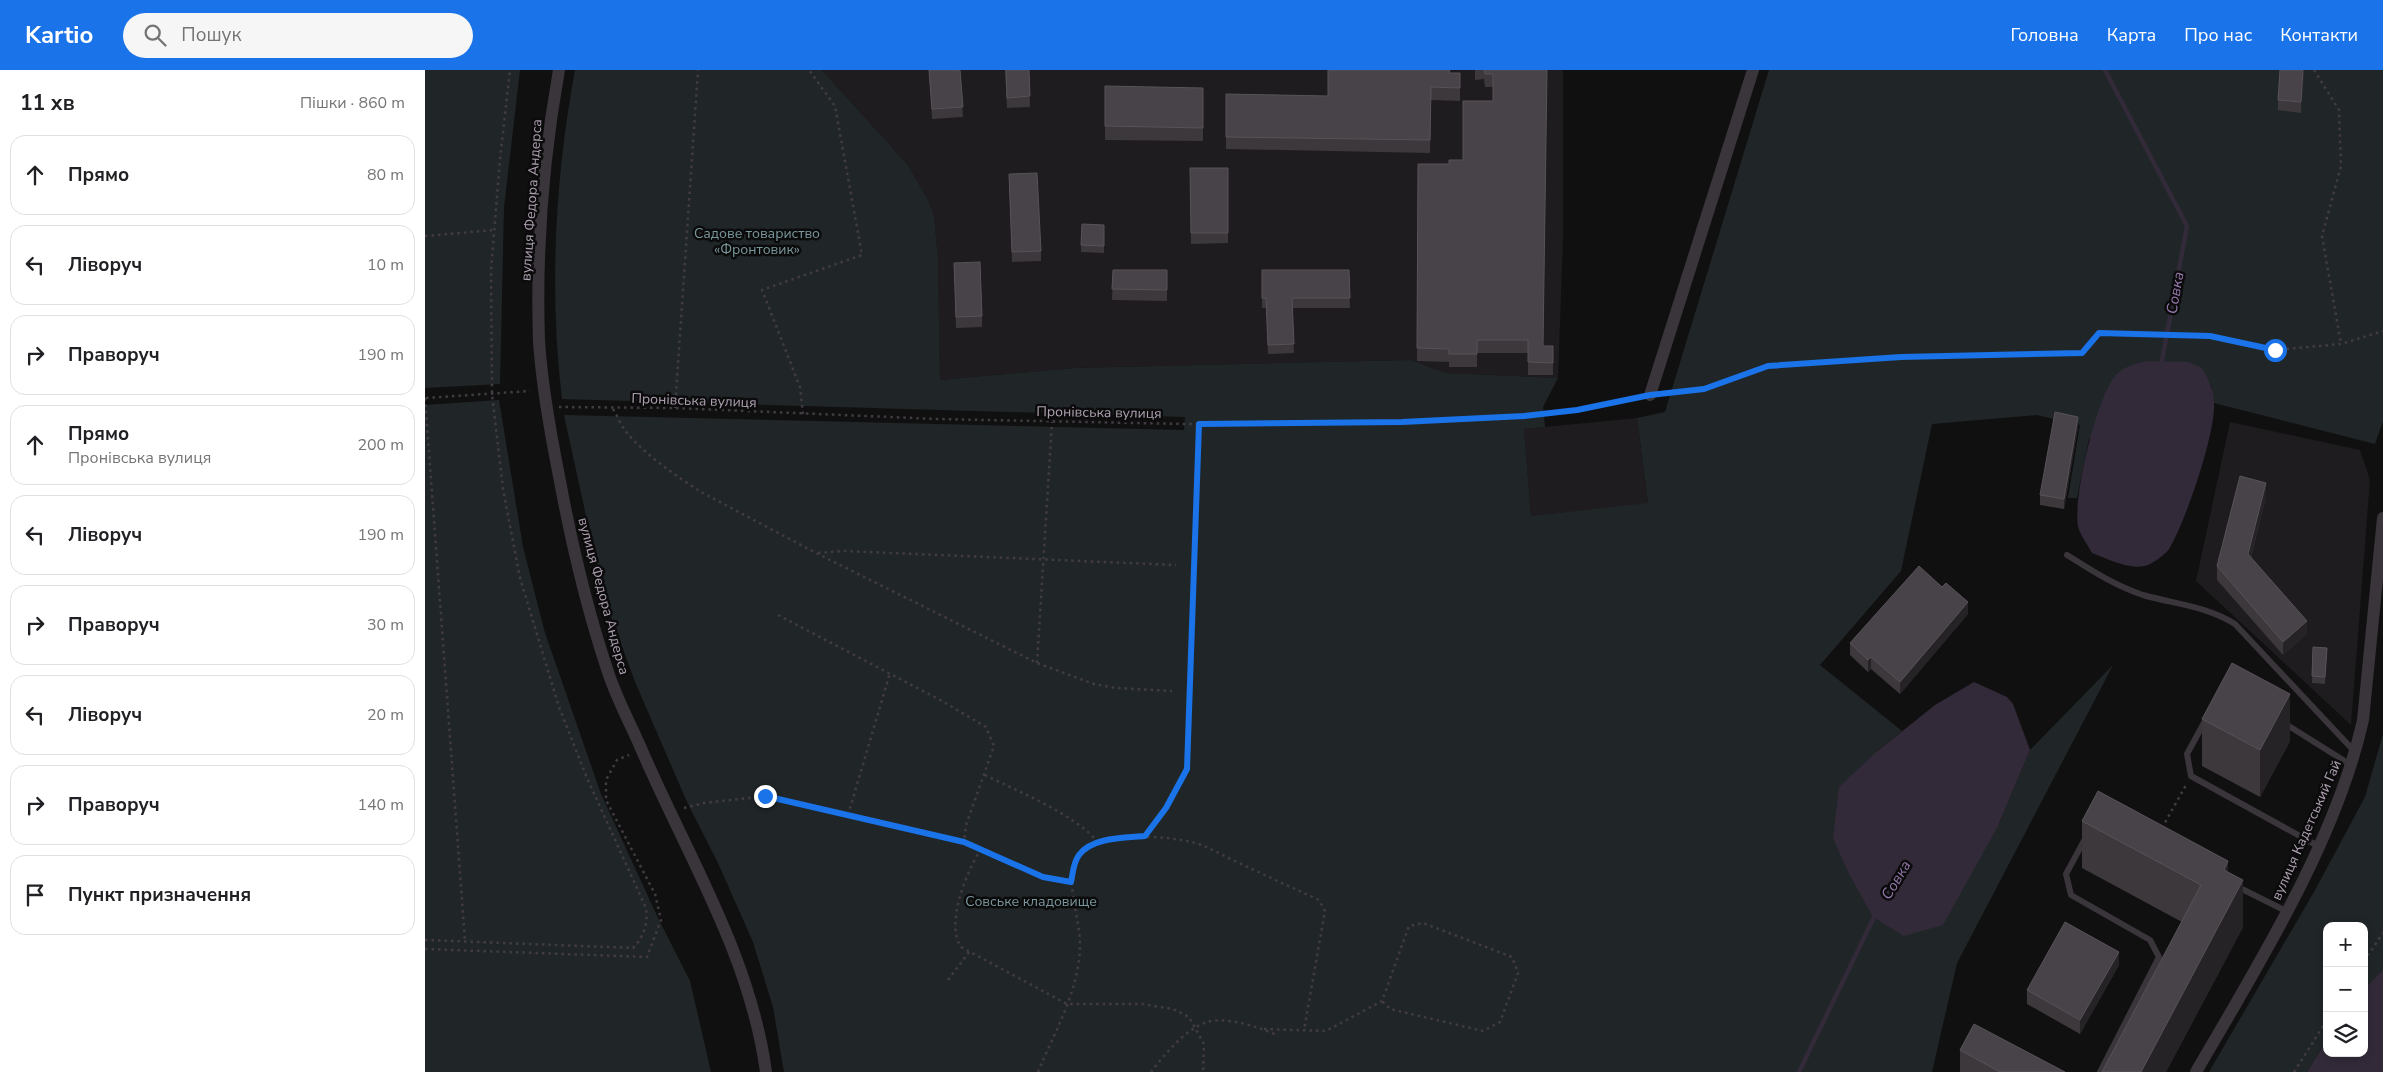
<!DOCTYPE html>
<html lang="uk">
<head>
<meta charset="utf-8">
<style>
	:root { --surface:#fff; --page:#f6f6f6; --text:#202124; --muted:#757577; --line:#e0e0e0; --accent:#1a73e8 }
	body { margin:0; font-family:"Nunito Sans",sans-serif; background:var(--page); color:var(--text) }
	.controls { position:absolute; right:15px; bottom:15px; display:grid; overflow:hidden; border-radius:10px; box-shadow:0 2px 8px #0003 }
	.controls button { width:45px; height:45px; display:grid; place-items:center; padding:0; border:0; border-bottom:1px solid var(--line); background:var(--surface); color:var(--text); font:25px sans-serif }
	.stop { position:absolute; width:15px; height:15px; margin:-11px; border:4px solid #1a73e8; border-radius:50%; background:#fff }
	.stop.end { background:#1a73e8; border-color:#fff; box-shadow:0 1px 5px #0008 }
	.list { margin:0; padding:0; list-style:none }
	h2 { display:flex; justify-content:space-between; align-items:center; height:65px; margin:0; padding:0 20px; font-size:21px }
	h2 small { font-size:16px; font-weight:400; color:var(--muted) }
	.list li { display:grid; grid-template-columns:32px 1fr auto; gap:15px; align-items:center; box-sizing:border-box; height:80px; margin:0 10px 10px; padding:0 10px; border:1px solid var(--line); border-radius:15px }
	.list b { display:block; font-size:19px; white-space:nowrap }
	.list p { margin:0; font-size:16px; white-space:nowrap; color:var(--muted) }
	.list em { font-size:16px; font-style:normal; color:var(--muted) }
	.icon { flex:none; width:28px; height:28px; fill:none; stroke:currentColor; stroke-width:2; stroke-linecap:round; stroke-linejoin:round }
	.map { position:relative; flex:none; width:1958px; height:1002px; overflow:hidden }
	header { display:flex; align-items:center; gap:30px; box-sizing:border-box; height:70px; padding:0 25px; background:var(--accent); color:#fff }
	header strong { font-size:24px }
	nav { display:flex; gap:28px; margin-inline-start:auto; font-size:18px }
	.search { width:350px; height:45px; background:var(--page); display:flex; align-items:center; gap:12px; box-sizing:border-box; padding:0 18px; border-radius:28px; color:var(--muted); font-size:19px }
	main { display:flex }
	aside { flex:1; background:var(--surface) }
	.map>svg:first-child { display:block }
</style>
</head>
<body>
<header>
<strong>Kartio</strong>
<div class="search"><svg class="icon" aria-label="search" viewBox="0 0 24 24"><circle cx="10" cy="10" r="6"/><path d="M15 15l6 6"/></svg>Пошук</div>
<nav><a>Головна</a><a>Карта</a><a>Про нас</a><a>Контакти</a></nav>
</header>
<main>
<aside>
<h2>11 хв<small>Пішки · 860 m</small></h2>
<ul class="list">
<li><svg class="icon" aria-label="ahead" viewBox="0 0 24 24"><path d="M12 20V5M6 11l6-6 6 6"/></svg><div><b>Прямо</b></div><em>80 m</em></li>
<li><svg class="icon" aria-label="left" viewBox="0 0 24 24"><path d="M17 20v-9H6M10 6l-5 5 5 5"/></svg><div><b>Ліворуч</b></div><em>10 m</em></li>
<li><svg class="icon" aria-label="right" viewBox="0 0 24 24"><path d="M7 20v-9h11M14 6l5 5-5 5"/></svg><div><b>Праворуч</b></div><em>190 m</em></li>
<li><svg class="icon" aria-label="ahead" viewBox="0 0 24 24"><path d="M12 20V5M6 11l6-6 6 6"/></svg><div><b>Прямо</b><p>Пронівська вулиця</p></div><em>200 m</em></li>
<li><svg class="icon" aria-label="left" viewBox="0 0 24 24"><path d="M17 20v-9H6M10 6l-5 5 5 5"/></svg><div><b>Ліворуч</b></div><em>190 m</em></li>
<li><svg class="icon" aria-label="right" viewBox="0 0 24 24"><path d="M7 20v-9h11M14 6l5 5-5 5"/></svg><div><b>Праворуч</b></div><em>30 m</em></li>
<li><svg class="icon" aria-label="left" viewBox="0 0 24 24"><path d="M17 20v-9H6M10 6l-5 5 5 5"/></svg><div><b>Ліворуч</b></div><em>20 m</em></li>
<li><svg class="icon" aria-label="right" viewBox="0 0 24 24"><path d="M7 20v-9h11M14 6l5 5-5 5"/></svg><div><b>Праворуч</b></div><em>140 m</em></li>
<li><svg class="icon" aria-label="arrive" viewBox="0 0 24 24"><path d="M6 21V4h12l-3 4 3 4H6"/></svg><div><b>Пункт призначення</b></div></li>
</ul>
</aside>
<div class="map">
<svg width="1958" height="1002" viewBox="0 0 1958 1002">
	<rect width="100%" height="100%" fill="#111011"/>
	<path fill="#1e1c1e" d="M397 0H1138V169L1133 308 1021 303 986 290 649 298 515 310 513 189 509 145 504 132 483 95Z
		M1212 348 1223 434 1106 446 1099 359Z
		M1805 352 1935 380 1945 410 1926 655 1771 511Z"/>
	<path fill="#202628" d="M0 0H95L79 137 75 314 0 318Z
		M150 0H397L483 95 504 132 509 145 513 189 515 310 649 298 986 290 1021 303 1133 308 1118 337 1120 357 1099 359 1106 446 1223 433 1212 348 1240 342 1344 0H1958V351L1950 374 1789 333 1786 315 1664 369 1652 428H1643L1655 355 1612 345 1507 354 1476 501 1395 595 1477 661 1450 683 1573 756 1605 680 1688 595 1532 893 1507 1002H359L348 937 328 872 293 793 262 732 211 614 179 528 139 345 759 360 760 347 137 329C124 221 130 108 150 0Z
		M74 330 98 477 120 563 176 724 233 848 265 911 286 1002H0V335Z
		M1958 664V900L1939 919V856H1902V970L1882 1002H1784L1889 822 1940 727Z"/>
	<path fill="#322a39" d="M1723 291 1763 292 1777 298C1783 309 1789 320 1789 333 1791 363 1760 453 1744 479 1741 484 1728 493 1723 495 1705 501 1684 489 1667 483 1663 475 1655 465 1653 456 1648 427 1672 325 1691 305 1700 296 1711 293 1723 291Z
		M1549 612 1582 627 1588 634 1605 680 1573 756 1518 855 1479 866 1448 847 1423 802 1408 768 1414 717 1450 683 1510 635Z
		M1958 900V1002H1882L1902 970V983H1939V919Z"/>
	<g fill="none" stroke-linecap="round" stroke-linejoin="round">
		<path stroke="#322a39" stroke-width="4.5" d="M1680 0 1762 156 1736 296
			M1374 1002 1451 843"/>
		<path stroke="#413b42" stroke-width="2.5" stroke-dasharray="2.5 4" stroke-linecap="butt" d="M1889 0 1914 40 1916 96 1897 166 1916 274
			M0 166 69 160
			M1240 323 1279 319 1343 296 1476 287 1657 283 1674 263 1785 266 1850 280 1916 274 1958 261
			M0 328 40 871
			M1 328 105 321
			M134 337 250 338 512 349 760 354 977 352 1099 346 1152 340 1212 328
			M250 338 273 0
			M188 339C192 345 195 353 199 359 219 385 250 405 276 422L391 483 612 593 669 614 691 618 747 621
			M378 344 375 317 337 220 437 185 410 36 384 0
			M393 483 419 481 751 495
			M353 545 517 631 561 657 569 676 541 755 539 772
			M612 593 627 352
			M560 705C596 723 648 743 674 773
			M259 738 279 733 340 726 539 772 618 807 646 811
			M423 745 465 603
			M1737 758 1761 715
			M721 765 741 738 762 699 775 354
			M556 779C542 801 520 853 536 877L642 934H717L748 939 764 947 779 974 778 1002
			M0 870 208 878C219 867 223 853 221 838L162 708 134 637 95 508 78 419 67 324 66 201 75 89 85 0
			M0 879 222 887 236 850 230 824 181 730V710L192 690 204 685
			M1939 891 1958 863
			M523 910 544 882
			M839 959 901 961 957 931 984 856 998 853 1087 887 1093 903 1075 952 1058 961 965 939 957 931
			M613 1002C630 961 655 919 655 874 655 850 642 817 649 795 660 758 745 765 774 774 787 779 799 786 812 792 839 805 866 817 894 830L900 841 879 960
			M726 1002C740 984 758 962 779 953 797 945 836 957 853 966
			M1869 1002 1902 950"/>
		<path stroke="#3a353b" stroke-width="6" d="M1642 485C1666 500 1690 516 1718 525 1749 534 1782 536 1810 554L1930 682
			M1780 651 1762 684 1766 706 1893 776
			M1859 653 1926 695
			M1660 769 1641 804 1646 825 1725 870 1734 887 1675 1002
			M1811 816 1861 841"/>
		<path stroke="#3a353b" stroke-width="12" d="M134 0C118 89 111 181 114 271 117 317 125 361 134 406 146 471 161 536 182 599 190 625 204 651 215 676 261 784 325 884 341 1002
			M1225 325 1328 0
			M1771 1002C1833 895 1911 771 1938 650L1958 448"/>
	</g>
	<path fill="#3c383c" d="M504 0H535L538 47 507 49Z
		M580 0H604L605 37 582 38Z
		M1050 0H1122L1118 276H1128V305H1103V283H1052V297H1024V292L992 291 993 94H1024L1038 90 1068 31V17H1060L1059 9 1050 10Z
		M1855 0H1879L1876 43 1853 40V30Z
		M1035 3V31L1006 30 1005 83 801 79V24L903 26Z
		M778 18V71L680 70V56Z
		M765 98H803V173L766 174Z
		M584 104 616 181V191L587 192Z
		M657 154 679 155V183L656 182Z
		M529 193 557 246V257L531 258Z
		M688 200H742V231L687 230Z
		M837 200H924L925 238H867L869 283 843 284 841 238H837Z
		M1653 357 1639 439 1615 435V425Z
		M1841 427 1826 487 1882 564 1858 585 1792 510V496Z
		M1543 544 1475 624 1446 599 1443 602 1425 585V573Z
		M1888 577 1902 578 1900 614 1887 613Z
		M1777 649 1865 671 1835 727 1777 696Z
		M1657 751 1803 802 1818 857 1741 1002H1677L1757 852 1657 798Z
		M1694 895 1655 964 1602 934V920Z
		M1535 980 1640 1002H1535Z"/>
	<path fill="#252325" d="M1878 0H1879L1876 43V32Z
		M1653 347V357L1639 439V429Z
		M1841 413V427L1823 497V484Z
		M1543 532V544L1475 624V612Z
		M1882 551V564L1858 585V572Z
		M1446 587V599L1443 602V590Z
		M1865 624V671L1835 727V680Z
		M1803 791V838L1818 810V857L1741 1002H1716L1799 800Z
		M1694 882V895L1655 964V950Z"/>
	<path fill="#484348" stroke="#585259" d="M504 0H535L538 37 507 39Z
		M581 0H604L605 26 582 28Z
		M903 0H1025L1024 3H1035V18L1006 17 1005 70 801 67V24L903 26Z
		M1059 0H1122L1118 276H1128V293L1103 292V270H1052V284H1024V279L992 278 993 94H1024V90H1038V31H1068V4H1060Z
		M1855 0H1878L1876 32 1853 30Z
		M680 16 778 18V58L680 56Z
		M765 98H803V163H766Z
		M612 103 616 181 587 182 584 104Z
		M657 154 679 155V176L656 175Z
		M555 192 557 246 531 247 529 193Z
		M688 200H742V220L687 219Z
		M837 200H924L925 228H867L869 274 843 275 841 228H837Z
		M1630 342 1653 347 1639 429 1615 425Z
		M1815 406 1841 413 1823 484 1882 551 1858 572 1792 496Z
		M1494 496 1517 517 1521 513 1543 532 1475 612 1446 587 1443 590 1425 573Z
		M1888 577 1902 578 1900 607 1887 606Z
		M1807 593 1865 624 1835 680 1777 649Z
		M1673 721 1803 791 1799 800 1818 810 1716 1002H1677L1776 815 1657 751Z
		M1640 852 1694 882 1655 950 1602 920Z
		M1549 954 1640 1002H1575L1535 980Z"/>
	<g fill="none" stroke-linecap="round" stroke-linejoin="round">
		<path stroke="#1a73e8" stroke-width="6" d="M340 726 539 772 618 807 646 812C648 803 648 793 654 785 667 767 700 768 720 766L741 738 762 699 774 354 977 352 1099 346 1152 340 1225 325 1279 319 1343 296 1476 287 1657 283 1674 263 1785 266 1850 280"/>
	</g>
	<g text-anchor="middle" stroke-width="5" stroke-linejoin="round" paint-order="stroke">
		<g font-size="14" fill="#aea1b1" stroke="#0c0b0c">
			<text transform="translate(106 130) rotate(-86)" y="5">вулиця Федора Андерса</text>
			<text transform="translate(269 330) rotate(2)" y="5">Пронівська вулиця</text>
			<text transform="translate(674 342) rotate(1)" y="5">Пронівська вулиця</text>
			<text transform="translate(179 526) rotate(75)" y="5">вулиця Федора Андерса</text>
			<text transform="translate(1881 760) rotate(-66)" y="5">вулиця Кадетський Гай</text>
		</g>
		<g font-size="14" fill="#79979c" stroke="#0c0b0c">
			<text x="332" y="168">Садове товариство<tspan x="332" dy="16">«Фронтовик»</tspan></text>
			<text x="606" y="836">Совське кладовище</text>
		</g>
		<g font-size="15" font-style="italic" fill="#9579ac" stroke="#0c0b0c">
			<text transform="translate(1750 223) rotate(-80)" y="5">Совка</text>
			<text transform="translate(1471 810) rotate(-59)" y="5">Совка</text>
		</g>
	</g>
</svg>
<div class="controls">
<button>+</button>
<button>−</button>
<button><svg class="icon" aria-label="layers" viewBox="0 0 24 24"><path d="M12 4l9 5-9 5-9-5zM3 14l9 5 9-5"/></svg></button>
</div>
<div class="stop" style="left:1850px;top:280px"></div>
<div class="stop end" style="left:340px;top:726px"></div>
</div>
</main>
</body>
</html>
